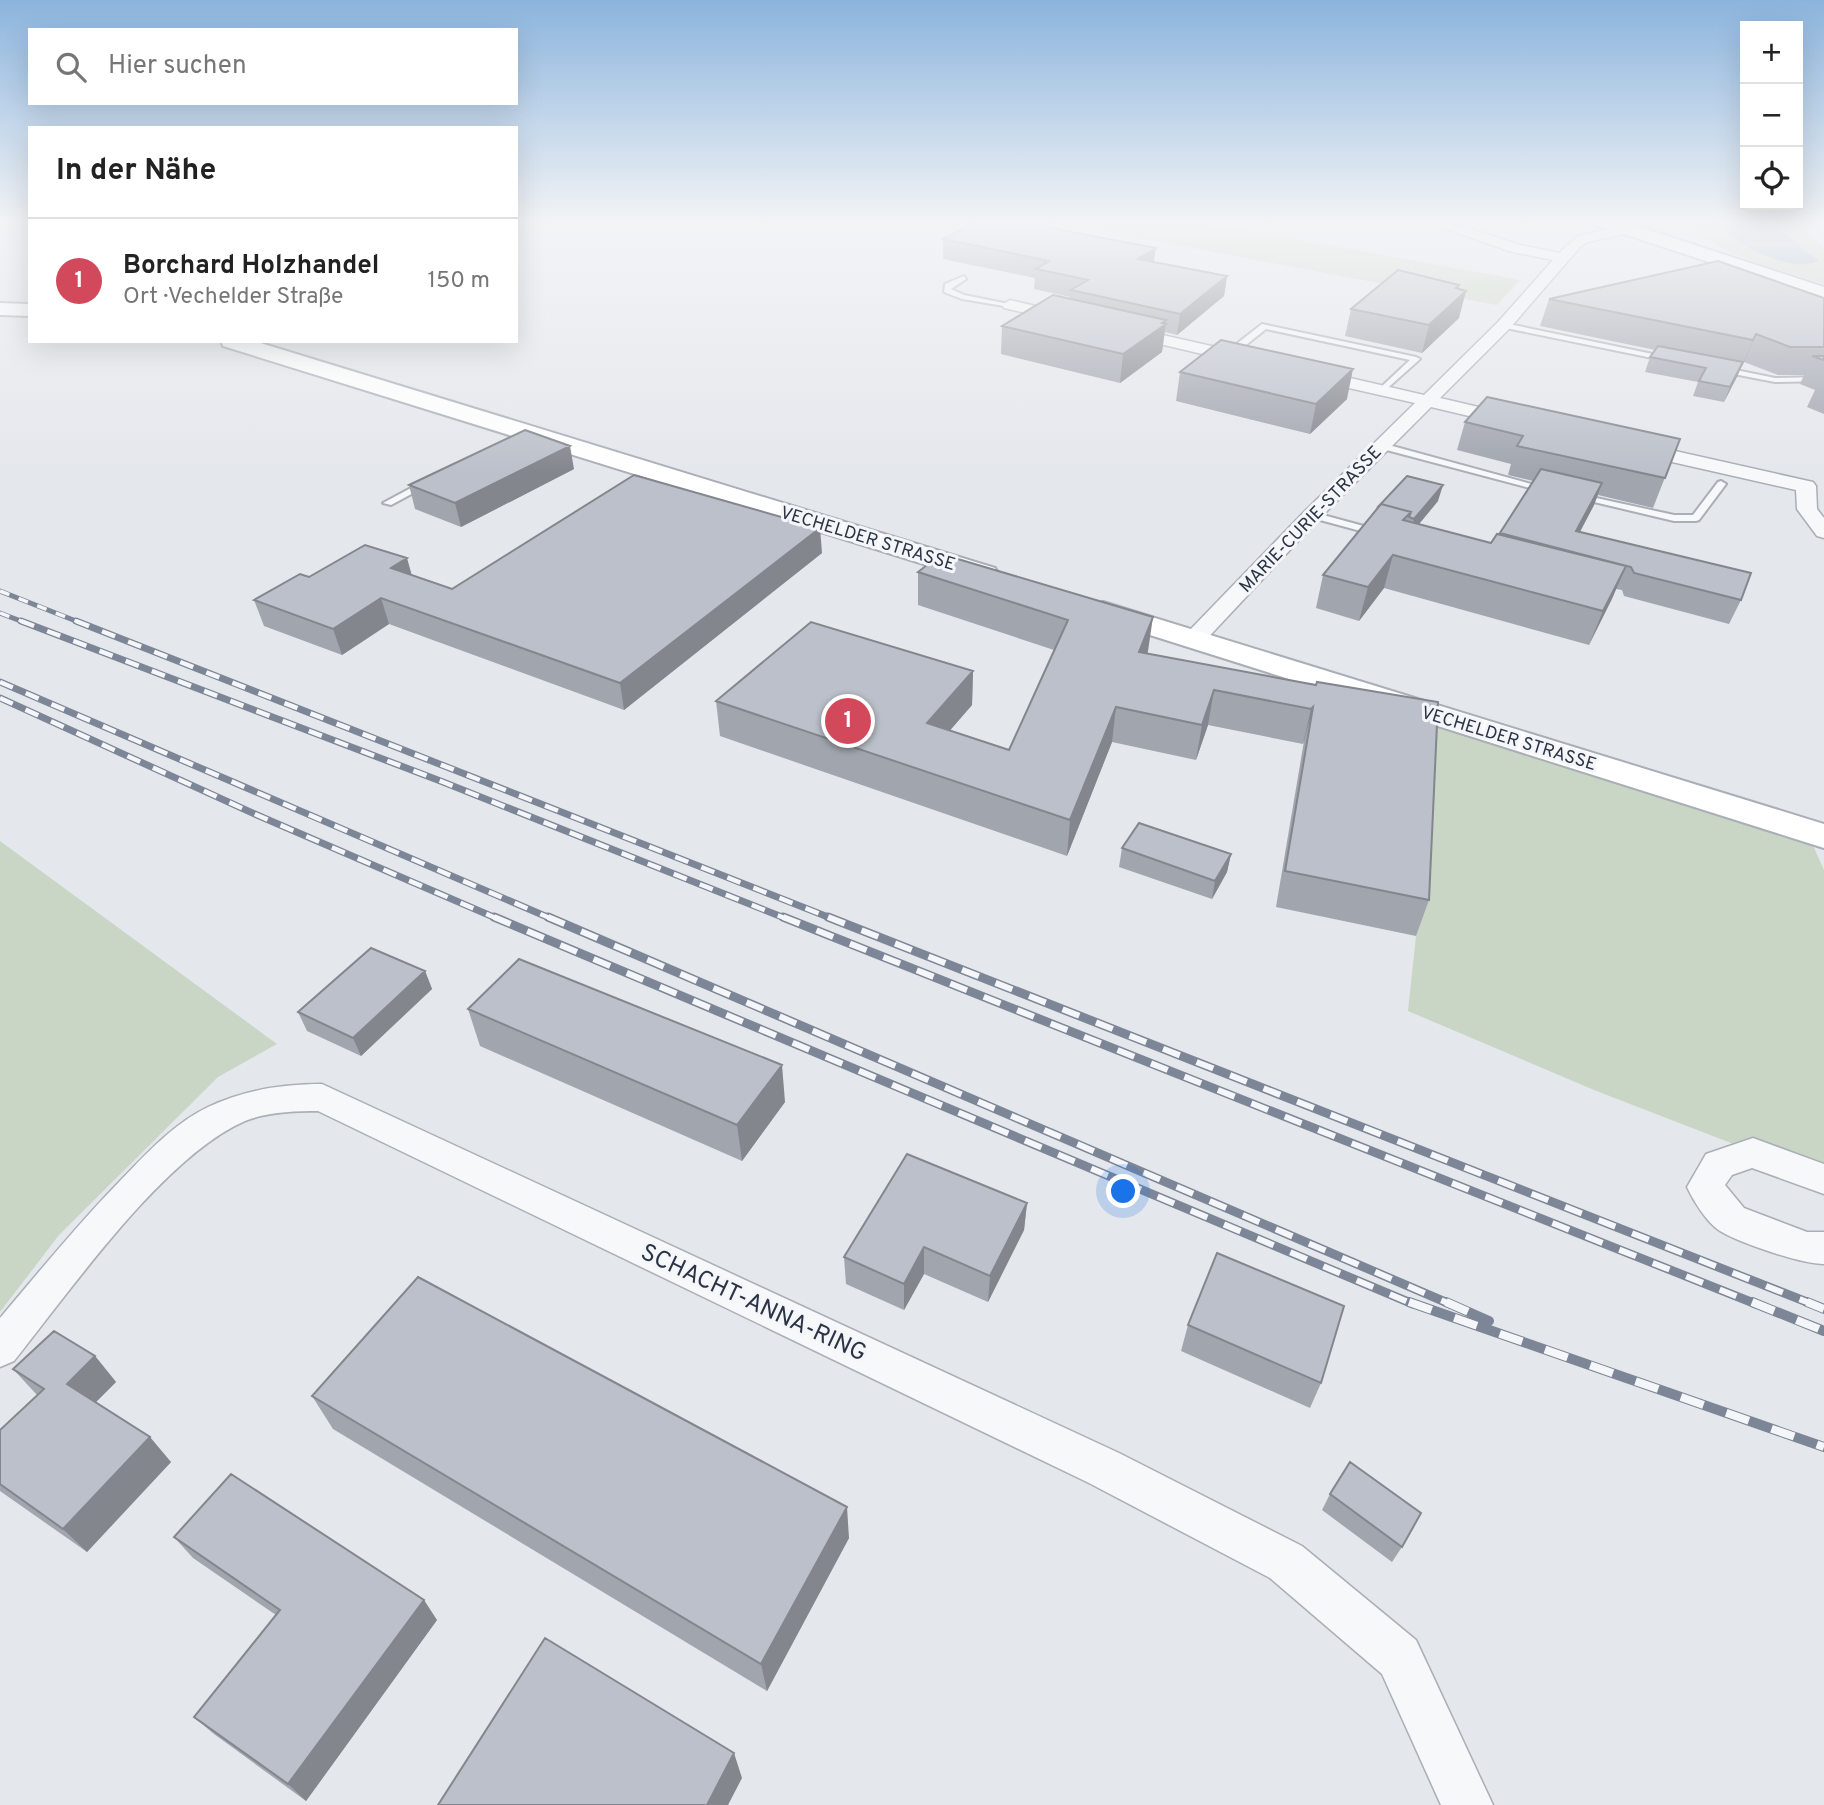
<!DOCTYPE html>
<html lang="de">
<head>
<meta charset="utf-8">
<style>
	:root { --surface:#fff; --page:#f2f2f2; --text:#222; --muted:#767676; --line:#e0e0e0; --accent:#d1495b }
	body { margin:0; font-family:Overpass,sans-serif; background:var(--page); color:var(--text) }
	.controls { position:absolute; right:21px; top:21px; display:grid; overflow:hidden; border-radius:0px; box-shadow:0 7px 28px #0002 }
	.controls button { width:63px; height:63px; display:grid; place-items:center; padding:0; border:0; border-bottom:2px solid var(--line); background:var(--surface); color:var(--text); font:35px sans-serif }
	.you { position:absolute; left:1124px; top:1192px; width:24px; height:24px; margin:-18px; border:5px solid #fff; border-radius:50%; background:#1a73e8; box-shadow:0 0 0 10px #1a73e833 }
	.badge { display:grid; place-items:center; width:46px; height:46px; border-radius:50%; background:var(--accent); color:#fff; font-size:23px; font-weight:700 }
	.pin { position:absolute; translate:-50% -50%; border:4px solid #fff; box-shadow:0 2px 7px #0006 }
	.list { margin:0; padding:0; list-style:none }
	h2 { display:flex; justify-content:space-between; align-items:center; height:91px; margin:0; padding:0 28px; font-size:30px }
	h2 small { font-size:23px; font-weight:400; color:var(--muted) }
	.list li { display:grid; grid-template-columns:46px 1fr auto; gap:21px; align-items:center; box-sizing:border-box; height:126px; padding:0 28px; border-top:2px solid var(--line) }
	.list b { display:block; font-size:26px; white-space:nowrap }
	.list p { margin:0; font-size:23px; white-space:nowrap; color:var(--muted) }
	.list em { font-size:23px; font-style:normal; color:var(--muted) }
	.icon { flex:none; width:38px; height:38px; fill:none; stroke:currentColor; stroke-width:2; stroke-linecap:round; stroke-linejoin:round }
	.map { position:relative; flex:none; width:1824px; height:1805px; overflow:hidden }
	.search { position:absolute; background:var(--surface); box-shadow:0 7px 28px #0002; left:28px; top:28px; width:490px; height:77px; display:flex; align-items:center; gap:18px; box-sizing:border-box; padding:0 24px; border-radius:0px; color:var(--muted); font-size:26px }
	.panel { position:absolute; background:var(--surface); box-shadow:0 7px 28px #0002; left:28px; top:126px; width:490px; height:217px; border-radius:0px }
	.map>svg:first-child { display:block }
</style>
</head>
<body>
<div class="map">
<svg width="1824" height="1805" viewBox="0 0 1824 1805">
	<rect width="100%" height="100%" fill="#e4e7ec"/>
	<path fill="#c9d6c5" fill-rule="evenodd" d="M1041 220H1190L1520 280 1497 305Z
		M1702 220H1793L1814 236 1824 248V284C1780 270 1726 257 1690 228ZM1733 224 1782 231 1819 261 1725 232Z
		M1455 721 1806 830 1824 870V1179L1594 1090 1408 1011 1416 936 1430 725Z
		M0 841 277 1044 218 1077 59 1235 0 1312Z"/>
	<path fill="#9fb4cc" d="M1759 223 1782 231 1819 261C1789 273 1749 249 1724 232L1733 224Z"/>
	<g fill="none" stroke-linecap="round" stroke-linejoin="round">
		<g stroke="#a9aeb7" stroke-width="4">
			<path id="lane" d="M671 220H679L676 222Z
				M1346 220H1353L1346 226 1343 224Z
				M964 276 966 279 951 289 964 295 1014 305 1010 307 962 299 944 292 945 284Z
				M1504 323 1667 357 1671 359 1667 361 1501 327 1500 325Z
				M1262 324 1416 357 1420 359 1382 393 1378 391 1379 389 1410 360 1266 329 1231 357H1225V353Z
				M1721 367 1775 378 1824 377V381L1775 382 1718 371 1717 369Z
				M1379 444H1385L1553 490 1545 492 1379 448Z
				M424 481 432 483 391 505 383 503Z
				M1721 481 1726 484 1699 520 1696 521H1674L1573 497 1578 494 1674 515H1693L1718 482Z
				M1312 512 1382 531 1384 533 1379 536 1309 517 1307 515Z"/>
		</g>
		<g stroke="#a9aeb7" stroke-width="3">
			<path id="street" d="M1421 220H1442L1520 245 1559 253 1578 236 1627 225 1634 229 1632 232 1588 242 1580 247 1510 328 1440 398 1517 416 1520 420 1517 424 1511 426 1431 407 1319 519 1202 644H1186L1182 639 1186 634 1305 511 1415 403 1305 378 1302 374 1305 370 1311 369 1424 395 1498 322 1553 260 1512 252Z
				M1010 300 1074 315 1076 318 1068 323 1004 308 1002 305Z
				M1123 326 1251 355 1253 359 1245 364 1117 334 1115 331Z
				M1635 442 1813 482 1816 486 1817 509 1824 518V538L1817 536 1797 509 1796 490 1628 452 1625 448 1628 444Z
				M322 1084 1119 1453 1302 1546 1416 1640 1493 1805H1441L1382 1674 1270 1578 1089 1483 318 1111C294 1111 267 1112 245 1121 164 1156 70 1291 14 1361L0 1367V1318C39 1272 77 1225 119 1182 146 1154 173 1124 208 1107 244 1090 282 1084 322 1084Z
				M1753 1138 1824 1164V1194L1752 1168 1732 1175 1725 1185 1744 1208 1807 1232H1824V1264C1801 1264 1740 1243 1720 1231 1707 1223 1693 1200 1687 1187L1706 1154Z"/>
		</g>
		<g stroke="#a9aeb7" stroke-width="4">
			<path id="secondary" d="M1591 220H1618L1824 287V300L1594 224Z
				M0 303 30 304V316L0 315Z
				M221 341H254L995 568 999 574 995 580 985 583 975 580 223 346Z
				M1103 602 1824 824V848L1093 617 1088 611 1093 605Z"/>
		</g>
		<use href="#lane" fill="#f7f8fa" fill-rule="evenodd"/>
		<use href="#street" fill="#f7f8fa" fill-rule="evenodd"/>
		<use href="#secondary" fill="#fff" fill-rule="evenodd"/>
		<g stroke="#7d8696" stroke-width="5">
			<path id="rail-far3" d="M0 591 81 623
				M0 613 26 623"/>
		</g>
		<g stroke="#7d8696" stroke-width="7">
			<path id="rail-far2" d="M21 621 443 782 787 919
				M76 621 833 919
				M0 682 552 919
				M0 698 257 815 498 919"/>
		</g>
		<g stroke="#7d8696" stroke-width="9">
			<path id="rail-far1" d="M494 917 1413 1304
				M548 917 1450 1304
				M783 917 1756 1304
				M828 917 1812 1304"/>
		</g>
		<g stroke="#7d8696" stroke-width="10">
			<path id="rail" d="M1409 1302 1824 1447
				M1446 1302 1489 1321
				M1752 1302 1824 1331
				M1807 1302 1824 1309"/>
		</g>
		<use href="#rail-far3" stroke="#f4f6f9" stroke-width="3.5" stroke-dasharray="10" stroke-linecap="butt"/>
		<use href="#rail-far2" stroke="#f4f6f9" stroke-width="4.5" stroke-dasharray="14" stroke-linecap="butt"/>
		<use href="#rail-far1" stroke="#f4f6f9" stroke-width="6" stroke-dasharray="18" stroke-linecap="butt"/>
		<use href="#rail" stroke="#f4f6f9" stroke-width="8" stroke-dasharray="24" stroke-linecap="butt"/>
	</g>
	<path fill="#a1a5ae" d="M525 220H548L539 224Z
		M1057 221 1056 229 1154 262 1227 276 1224 296 1177 335 1165 332 1162 352 1120 383 1001 354 1002 326 1070 299V297L1034 289 1035 278 943 259V239Z
		M1458 289 1459 318 1422 353 1345 336 1351 309Z
		M1824 298V414L1807 407 1815 390 1800 384 1804 375H1778L1744 362 1724 402 1693 396 1698 382 1645 372 1650 357 1655 350 1540 326 1549 299Z
		M1180 372 1347 399 1310 434 1176 401Z
		M1465 422 1680 439 1653 508 1598 495 1594 505 1580 532 1741 600 1729 624 1624 596 1622 590 1616 589 1589 645 1384 588 1359 621 1316 608 1323 575 1377 510 1438 501 1419 524 1491 543 1500 534 1533 481 1508 475 1511 464 1457 450Z
		M574 469 461 527 415 509 409 485Z
		M822 553 624 710 389 624 342 655 264 626 254 600 309 577 411 575 452 589Z
		M941 554 1148 651 1147 654 1316 685 1429 900 1416 936 1276 907 1304 741 1303 744 1208 725 1196 760 1112 742 1067 856 720 736 716 701 973 671 972 705 950 730 1009 750 1054 650 918 605V572Z
		M1122 848 1231 854 1227 872 1212 899 1119 867Z
		M425 971 432 989 361 1056 307 1031 298 1012Z
		M468 1009 785 1102 742 1161 480 1046Z
		M1027 1203 1024 1230 988 1302 924 1274 904 1310 846 1284 844 1257Z
		M1188 1325 1321 1383 1310 1408 1181 1351Z
		M95 1356 116 1382 96 1402 171 1462 87 1552 0 1491V1430L37 1395 13 1369Z
		M312 1396 849 1538 767 1691 333 1429Z
		M1330 1494 1402 1547 1392 1562 1322 1510Z
		M174 1537 437 1620 306 1801 214 1734 194 1717 276 1615 193 1558Z"/>
	<path fill="#83868d" d="M539 220H548L539 224Z
		M1057 221 1055 240 1045 227Z
		M1156 248 1153 267 1138 259Z
		M1227 276 1224 296 1177 335 1180 314Z
		M1459 285 1455 301 1466 291 1459 318 1422 353 1429 325 1456 288Z
		M1166 320 1162 352 1120 383 1123 354Z
		M1756 334 1744 362 1741 368 1753 340Z
		M1743 362 1737 377 1724 402 1730 387Z
		M1353 369 1347 399 1310 434 1316 404Z
		M570 446 574 469 461 527 455 503Z
		M1602 483 1594 505 1568 554 1576 531Z
		M1443 485 1438 501 1410 535 1414 519Z
		M820 528 822 553 624 710 620 683Z
		M1393 555 1384 588 1359 621 1368 587Z
		M407 558 414 583 391 568Z
		M1626 566 1612 599 1589 645 1603 611Z
		M381 598 389 624 342 655 333 629Z
		M1153 617 1148 651 1134 686 1139 652Z
		M973 671 972 705 927 757V723Z
		M1214 690 1208 725 1196 760 1202 725Z
		M1116 707 1112 742 1067 856 1070 820Z
		M1313 707 1304 741 1303 744 1311 709Z
		M1231 854 1227 872 1212 899 1215 881Z
		M425 971 432 989 361 1056 353 1038Z
		M782 1065 785 1102 742 1161 737 1125Z
		M1027 1203 1024 1230 988 1302 990 1276Z
		M924 1247V1274L904 1310V1284Z
		M95 1356 116 1382 89 1409 67 1384Z
		M150 1437 171 1462 87 1552 63 1529Z
		M847 1507 849 1538 767 1691 761 1664Z
		M424 1600 437 1620 306 1801 288 1784Z
		M734 1753 742 1778 728 1805H707Z"/>
	<path fill="#bbc0ca" stroke="#83868d" stroke-width="2" d="M980 220 1057 221 1045 227 1156 248 1138 259 1227 276 1180 314 1071 290 1088 280 1036 269 1049 261 943 239Z
		M1718 261 1824 298V347H1790L1756 334 1753 340 1549 299Z
		M1398 270 1459 285 1456 288 1466 291 1429 325 1351 309Z
		M1053 295 1166 320 1162 323 1166 324 1123 354 1002 326Z
		M1221 340 1353 369 1316 404 1180 372Z
		M1658 346 1743 362 1730 387 1699 381 1706 368 1650 357Z
		M1812 356H1824V360Z
		M1487 397 1680 439 1665 478 1517 446 1523 436 1465 422Z
		M525 430 570 446 455 503 409 485Z
		M1541 469 1602 483 1576 531 1751 573 1741 600 1634 573 1631 567 1500 533Z
		M634 475 820 528 620 683 381 598 333 629 254 600 300 574 309 577 365 545 407 558 391 568 452 589Z
		M1407 476 1443 485 1414 519 1409 517 1411 512 1381 504 1377 508Z
		M1381 504 1411 512 1403 520 1491 543 1497 534 1626 566 1603 611 1393 555 1368 587 1323 575Z
		M941 554 1153 617 1139 652 1316 685 1317 682 1438 702 1429 900 1285 871 1313 707 1311 709 1214 690 1202 725 1116 707 1070 820 716 701 811 622 973 671 927 723 1009 750 1068 620 918 572Z
		M1139 823 1231 854 1215 881 1122 848Z
		M371 948 425 971 353 1038 298 1012Z
		M519 959 782 1065 737 1125 468 1009Z
		M907 1154 1027 1203 990 1276 924 1247 904 1284 844 1257Z
		M1217 1253 1344 1306 1321 1383 1188 1325Z
		M418 1277 847 1507 761 1664 312 1396Z
		M54 1331 95 1356 67 1384 150 1437 63 1529 0 1484V1430L44 1389 13 1369Z
		M1350 1462 1421 1513 1402 1547 1330 1494Z
		M231 1474 424 1600 288 1784 194 1717 280 1610 174 1537Z
		M545 1638 734 1753 707 1805H438Z"/>
	<linearGradient id="sky" x2="0" y2="1"><stop stop-color="#8bb4dd"/><stop offset="0.47" stop-color="#f3f4f6"/><stop offset="1" stop-color="#f3f4f6" stop-opacity="0"/></linearGradient>
	<rect width="1824" height="473" fill="url(#sky)"/>
	<g text-anchor="middle" stroke-width="6" stroke-linejoin="round" paint-order="stroke">
		<g font-size="18" fill="#2b3445" stroke="#f4f6f9">
			<text transform="translate(1310 519) rotate(-46)" y="6">MARIE-CURIE-STRASSE</text>
			<text transform="translate(868 538) rotate(17)" y="6">VECHELDER STRASSE</text>
			<text transform="translate(1509 738) rotate(17)" y="6">VECHELDER STRASSE</text>
		</g>
		<g font-size="24" fill="#2b3445" stroke="#f4f6f9">
			<text transform="translate(754 1302) rotate(25)" y="8">SCHACHT-ANNA-RING</text>
		</g>
	</g>
</svg>
<div class="controls">
<button>+</button>
<button>−</button>
<button><svg class="icon" aria-label="locate" viewBox="0 0 24 24"><circle cx="12" cy="12" r="6"/><path d="M12 2v4M12 18v4M2 12h4M18 12h4"/></svg></button>
</div>
<div class="you"></div>
<div class="pin badge" style="left:848px;top:721px">1</div>
<div class="search"><svg class="icon" aria-label="search" viewBox="0 0 24 24"><circle cx="10" cy="10" r="6"/><path d="M15 15l6 6"/></svg>Hier suchen</div>
<section class="panel">
<h2>In der Nähe<small></small></h2>
<ul class="list">
<li><span class="badge">1</span><div><b>Borchard Holzhandel</b><p>Ort · Vechelder Straße</p></div><em>150 m</em></li>
</ul>
</section>
</div>
</body>
</html>
